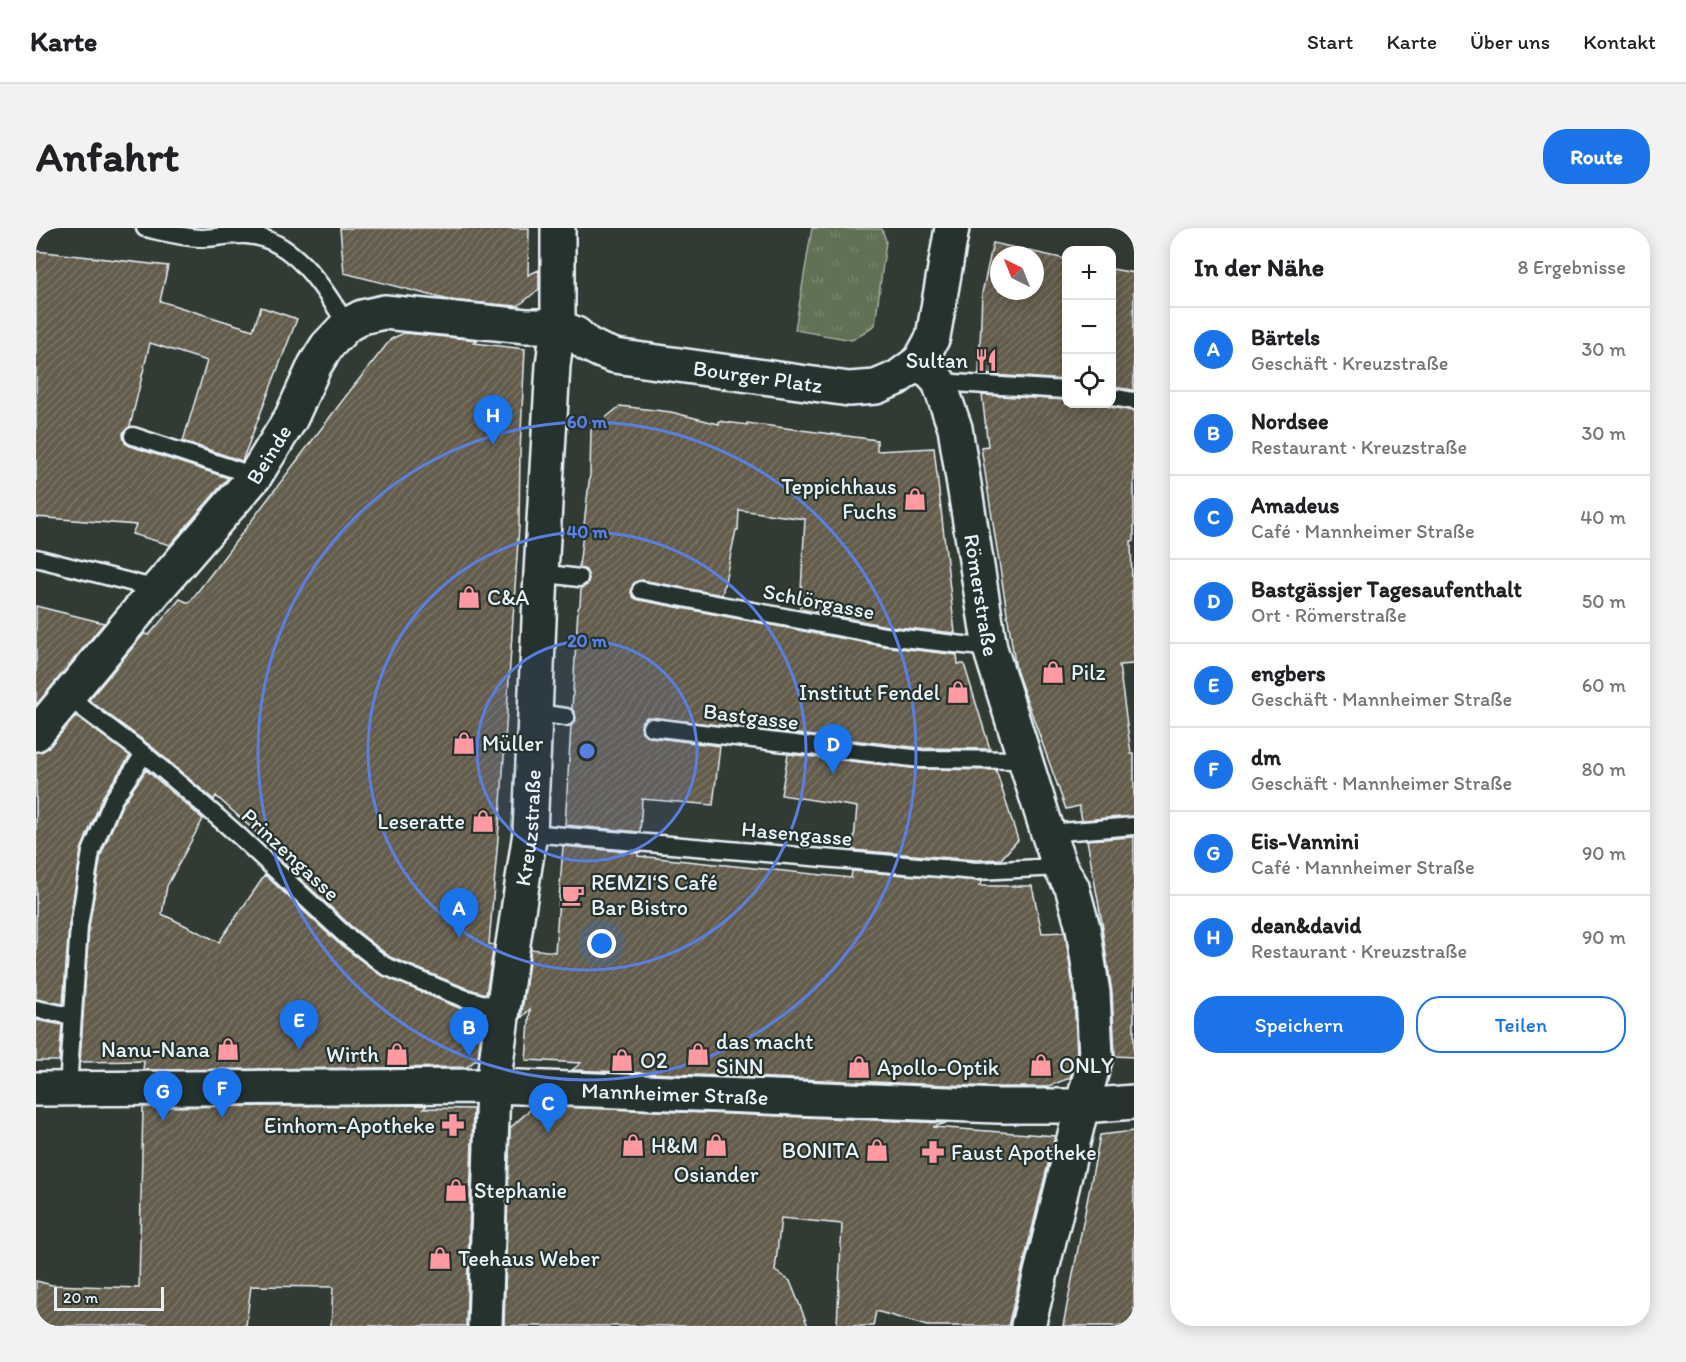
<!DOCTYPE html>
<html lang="de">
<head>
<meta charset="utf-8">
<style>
	:root { --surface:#fff; --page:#f2f2f2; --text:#202124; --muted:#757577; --line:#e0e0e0; --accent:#1a73e8 }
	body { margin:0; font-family:Itim,sans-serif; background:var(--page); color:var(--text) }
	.controls { position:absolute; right:18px; top:18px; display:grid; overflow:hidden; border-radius:12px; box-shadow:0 3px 15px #0003 }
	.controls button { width:54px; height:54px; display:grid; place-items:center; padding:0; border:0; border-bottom:2px solid var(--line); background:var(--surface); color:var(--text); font:30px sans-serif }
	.compass { position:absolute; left:954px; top:18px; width:54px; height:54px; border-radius:50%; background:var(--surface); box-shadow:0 3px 15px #0003; rotate:317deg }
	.scale { position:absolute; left:18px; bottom:15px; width:110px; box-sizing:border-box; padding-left:6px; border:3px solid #e8f1f8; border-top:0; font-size:16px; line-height:21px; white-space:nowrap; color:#e8f1f8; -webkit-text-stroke:4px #26332d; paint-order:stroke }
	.you { position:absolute; left:566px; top:716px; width:21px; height:21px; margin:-15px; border:4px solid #fff; border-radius:50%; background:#1a73e8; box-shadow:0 0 0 9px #1a73e833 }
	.badge { display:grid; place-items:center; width:39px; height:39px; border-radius:50%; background:var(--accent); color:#fff; font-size:20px; font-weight:700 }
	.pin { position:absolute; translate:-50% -50px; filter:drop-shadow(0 2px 3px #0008) }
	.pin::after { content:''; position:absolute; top:32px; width:21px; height:18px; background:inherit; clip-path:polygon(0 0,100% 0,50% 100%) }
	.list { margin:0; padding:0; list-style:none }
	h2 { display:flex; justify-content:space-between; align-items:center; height:78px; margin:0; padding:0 24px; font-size:26px }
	h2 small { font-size:20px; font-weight:400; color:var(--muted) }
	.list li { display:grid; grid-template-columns:39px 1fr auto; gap:18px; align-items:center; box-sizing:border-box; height:84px; padding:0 24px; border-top:2px solid var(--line) }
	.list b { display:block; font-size:22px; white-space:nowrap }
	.list p { margin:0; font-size:20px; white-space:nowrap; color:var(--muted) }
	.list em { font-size:20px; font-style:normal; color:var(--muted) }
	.actions { display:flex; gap:12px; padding:18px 24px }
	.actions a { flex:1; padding:14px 0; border:2px solid var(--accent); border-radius:24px; text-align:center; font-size:21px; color:var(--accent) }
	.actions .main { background:var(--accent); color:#fff }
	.icon { flex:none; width:33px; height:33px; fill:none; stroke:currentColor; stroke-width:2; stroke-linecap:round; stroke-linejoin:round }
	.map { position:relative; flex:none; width:1098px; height:1098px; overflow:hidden; border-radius:24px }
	header { display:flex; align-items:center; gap:36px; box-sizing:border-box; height:84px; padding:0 30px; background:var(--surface); border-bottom:2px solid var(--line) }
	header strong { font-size:28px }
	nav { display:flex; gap:33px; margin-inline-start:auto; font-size:21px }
	.intro { display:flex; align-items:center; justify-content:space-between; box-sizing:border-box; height:144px; padding:0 36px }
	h1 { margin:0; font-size:42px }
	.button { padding:15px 27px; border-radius:24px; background:var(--accent); color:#fff; font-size:21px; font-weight:700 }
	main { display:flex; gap:36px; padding:0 36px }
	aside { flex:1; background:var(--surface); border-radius:24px; box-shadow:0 3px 15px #0003 }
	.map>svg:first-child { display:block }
</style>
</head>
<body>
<header>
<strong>Karte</strong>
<nav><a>Start</a><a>Karte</a><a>Über uns</a><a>Kontakt</a></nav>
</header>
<div class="intro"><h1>Anfahrt</h1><a class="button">Route</a></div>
<main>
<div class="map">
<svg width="1098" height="1098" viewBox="0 0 1098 1098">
	<defs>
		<pattern id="park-tufts" width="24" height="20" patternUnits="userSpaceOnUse" patternTransform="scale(1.5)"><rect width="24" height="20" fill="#617154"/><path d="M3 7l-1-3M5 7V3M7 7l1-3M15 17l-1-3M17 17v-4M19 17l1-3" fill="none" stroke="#78866d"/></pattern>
		<pattern id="building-hatch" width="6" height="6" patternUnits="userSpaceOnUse" patternTransform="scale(1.5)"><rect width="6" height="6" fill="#635c4c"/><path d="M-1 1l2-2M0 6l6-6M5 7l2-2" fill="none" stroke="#797467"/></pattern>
	</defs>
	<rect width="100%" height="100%" fill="#323b33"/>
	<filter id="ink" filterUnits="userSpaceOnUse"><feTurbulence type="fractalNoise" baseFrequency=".0167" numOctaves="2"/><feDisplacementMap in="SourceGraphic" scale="12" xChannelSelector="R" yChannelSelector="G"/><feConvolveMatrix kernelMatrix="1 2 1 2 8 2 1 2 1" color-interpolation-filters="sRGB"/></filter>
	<g filter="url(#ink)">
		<path fill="url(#park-tufts)" stroke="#a4b1a6" stroke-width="1.5" d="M776 0 846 1 850 13 839 97 816 112 759 102Z"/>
		<path fill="url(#building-hatch)" stroke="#e8f1f8" stroke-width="1.5" fill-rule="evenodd" d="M304 0H493L492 47 503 42V61L482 78 413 72 308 45Z
			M957 15 1030 31V152L943 146 946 65ZM963 27H999V63H963Z
			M0 23 132 38 124 73 217 102 225 79 261 91 206 233 147 213 171 133 114 115 94 198 87 205 89 215 94 218 192 250 134 317 96 306 100 297 0 289Z
			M1076 41 1098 45V162L1076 159Z
			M368 105 442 112 438 115 489 121 484 224 483 298 465 575 453 716 458 717 450 766 430 760 354 729 315 698 242 630 244 626 180 568 178 572 115 518 53 472 108 406 113 407 144 371 153 375 313 164 355 111Z
			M946 167 1030 172V176H1068L1074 179 1098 183V313H1095L1098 436 1083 437 1095 526H1098V588L1046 592 1043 578 1030 581 980 442 945 219 952 218Z
			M584 178 635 184 683 196V193L711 197V195L841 212V223L898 220 919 405 851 398 764 381 769 291 703 282 702 302H700L686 367 606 352 597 356 595 365 598 370 603 372 847 418 921 427 922 436H928L954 521 886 520 611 489 606 493 605 498 606 504 613 509 684 518 677 577 606 571 604 604 529 597 535 498 540 490 536 481 542 381 544 377 545 360 551 357 553 351 550 342 543 339 554 246 555 202Z
			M0 378 68 395 0 477Z
			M40 488 94 528 67 568 45 622 33 697 27 776 0 771V524L7 523 14 518Z
			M752 526 884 541 960 542 982 612 965 631 940 632 817 622 821 579 745 567Z
			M110 542 167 591 131 658 126 686 183 714 229 647 301 714 343 746 423 780 447 786 442 830 431 839 107 842 108 833 44 834 53 699 65 627 86 577Z
			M1098 609V829L1079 828 1076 764 1066 700H1067L1051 612Z
			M527 618 602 625V628L815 650 816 643 947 653 943 658H996L1006 705 1029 704 1038 767 1041 826 1034 850 1010 859H962L536 842 545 835 490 832 494 781 485 790 495 721 519 724Z
			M0 792 26 797 23 833H0Z
			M391 877 388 880 437 881 430 1098H295L297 1059 215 1058 210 1098H0V1053L16 1057 103 1060 107 879Z
			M498 878 910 895 897 899 1019 908 972 1098H891L840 1083 837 1098H801L806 996 745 990 739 1043 754 1053 772 1098H468L474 900Z
			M1098 903V1098H1027L1064 907Z"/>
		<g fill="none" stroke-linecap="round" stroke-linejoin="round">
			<g stroke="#e8f1f8" stroke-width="21">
				<path id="lane" d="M109 0C127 4 146 9 164 10 179 10 195 6 211 7 259 11 288 61 311 97
					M903 154 1030 162
					M1076 169 1098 173
					M97 208 219 248
					M0 330 121 361
					M505 345 543 350
					M605 362 849 408 954 420
					M32 469 108 526 147 559 202 607 308 706 349 738 427 770 467 781
					M500 485 530 489
					M615 499 885 531 989 532
					M494 605 940 643 1024 639
					M1012 605 1098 598
					M0 781 36 788
					M32 860 43 698 55 624 77 572 108 526"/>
			</g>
			<g stroke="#e8f1f8" stroke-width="38">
				<g id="street">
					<path id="s1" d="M884 133 903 154 919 200 954 420 1012 605 1024 639 1036 659 1047 700 1057 765 1060 828 1046 878 992 1098"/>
					<path id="s2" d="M0 506 121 361 219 248 255 190 279 137 291 118 311 97 326 89 348 84 490 98H522L540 106 551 116 565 123 579 128 813 161 840 159 861 150 884 133 897 109 916 0"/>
					<path id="s3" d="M0 861 457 858 962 878H1046L1098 874"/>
					<path id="s4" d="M449 1098 457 858 467 781 494 605 505 345 517 137 522 98V0"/>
				</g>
			</g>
			<use href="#lane" stroke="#26332d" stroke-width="16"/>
			<use href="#street" stroke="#26332d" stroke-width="33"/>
		</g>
	</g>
	<circle cx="551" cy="523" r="110" fill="#5a7fe2" fill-opacity=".12"/>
	<g fill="none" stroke="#5a7fe2" stroke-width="3">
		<circle cx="551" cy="523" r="110"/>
		<circle cx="551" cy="523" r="219"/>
		<circle cx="551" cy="523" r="329"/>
	</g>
	<defs>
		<g id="restaurant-bare" transform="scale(1.8)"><path d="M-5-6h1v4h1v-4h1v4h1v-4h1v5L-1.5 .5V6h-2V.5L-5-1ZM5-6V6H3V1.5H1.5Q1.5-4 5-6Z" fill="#ff9aa2" stroke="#26332d" stroke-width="2.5" paint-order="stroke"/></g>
		<g id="shop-bare" transform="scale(1.8)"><path d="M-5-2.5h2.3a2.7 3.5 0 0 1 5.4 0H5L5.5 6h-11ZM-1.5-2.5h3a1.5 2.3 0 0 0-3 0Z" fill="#ff9aa2" stroke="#26332d" stroke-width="2.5" paint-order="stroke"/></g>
		<g id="cafe-bare" transform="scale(1.8)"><path d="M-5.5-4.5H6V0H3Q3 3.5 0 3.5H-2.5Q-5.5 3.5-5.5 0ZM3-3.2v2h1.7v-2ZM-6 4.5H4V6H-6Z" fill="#ff9aa2" stroke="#26332d" stroke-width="2.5" paint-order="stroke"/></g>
		<g id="pharmacy-bare" transform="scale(1.8)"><path d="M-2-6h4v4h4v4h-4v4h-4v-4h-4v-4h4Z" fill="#ff9aa2" stroke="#26332d" stroke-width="2.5" paint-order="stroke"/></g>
	</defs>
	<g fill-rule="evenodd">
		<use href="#restaurant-bare" x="950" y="132"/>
		<use href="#shop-bare" x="879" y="271"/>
		<use href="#shop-bare" x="433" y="369"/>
		<use href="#shop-bare" x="1017" y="444"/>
		<use href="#shop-bare" x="922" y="464"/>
		<use href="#shop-bare" x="428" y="515"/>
		<use href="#shop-bare" x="447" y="593"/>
		<use href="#cafe-bare" x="537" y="667"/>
		<use href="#shop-bare" x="192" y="821"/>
		<use href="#shop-bare" x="361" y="826"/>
		<use href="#shop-bare" x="662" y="826"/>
		<use href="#shop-bare" x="586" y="832"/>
		<use href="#shop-bare" x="1005" y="837"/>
		<use href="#shop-bare" x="823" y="839"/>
		<use href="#pharmacy-bare" x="417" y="897"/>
		<use href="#shop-bare" x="597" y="917"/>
		<use href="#shop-bare" x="680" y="917"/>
		<use href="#shop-bare" x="841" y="922"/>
		<use href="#pharmacy-bare" x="897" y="924"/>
		<use href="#shop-bare" x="420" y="962"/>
		<use href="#shop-bare" x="404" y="1030"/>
	</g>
	<g text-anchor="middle" stroke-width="4.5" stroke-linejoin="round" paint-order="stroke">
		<g font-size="22" fill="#e8f1f8" stroke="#26332d" text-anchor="start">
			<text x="932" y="140" text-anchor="end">Sultan</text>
			<text x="861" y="266" text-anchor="end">Teppichhaus<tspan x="861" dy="25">Fuchs</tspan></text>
			<text x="451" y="377">C&amp;A</text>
			<text x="1035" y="452">Pilz</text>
			<text x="904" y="472" text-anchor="end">Institut Fendel</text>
			<text x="446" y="523">Müller</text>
			<text x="429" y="601" text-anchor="end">Leseratte</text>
			<text x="555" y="662">REMZI‘S Café<tspan x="555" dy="25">Bar Bistro</tspan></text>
			<text x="680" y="821">das macht<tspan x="680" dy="25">SiNN</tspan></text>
			<text x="174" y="829" text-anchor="end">Nanu-Nana</text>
			<text x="343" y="834" text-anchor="end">Wirth</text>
			<text x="604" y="840">O2</text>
			<text x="1023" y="845">ONLY</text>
			<text x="841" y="847">Apollo-Optik</text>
			<text x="399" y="905" text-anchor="end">Einhorn-Apotheke</text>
			<text x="615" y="925">H&amp;M</text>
			<text x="823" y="930" text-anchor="end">BONITA</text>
			<text x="915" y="932">Faust Apotheke</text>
			<text x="680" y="954" text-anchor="middle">Osiander</text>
			<text x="438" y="970">Stephanie</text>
			<text x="422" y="1038">Teehaus Weber</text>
		</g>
		<g font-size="22" fill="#e8f1f8" stroke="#26332d">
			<text dy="8" stroke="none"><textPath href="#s2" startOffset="940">Bourger Platz</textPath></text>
			<text dy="8" stroke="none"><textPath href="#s2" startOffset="364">Beinde</textPath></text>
			<text dy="8" stroke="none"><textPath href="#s1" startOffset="246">Römerstraße</textPath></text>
			<text transform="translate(783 373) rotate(11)" y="8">Schlörgasse</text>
			<text transform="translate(715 488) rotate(7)" y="8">Bastgasse</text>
			<text dy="8" stroke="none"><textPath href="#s4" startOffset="501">Kreuzstraße</textPath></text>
			<text transform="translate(761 605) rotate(5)" y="8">Hasengasse</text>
			<text transform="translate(255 626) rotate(43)" y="8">Prinzengasse</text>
			<text dy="8" stroke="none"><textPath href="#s3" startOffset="639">Mannheimer Straße</textPath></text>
		</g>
	</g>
	<circle cx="551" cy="523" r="9" fill="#5a7fe2" stroke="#26332d" stroke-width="3"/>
	<g font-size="18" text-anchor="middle" font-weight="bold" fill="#5a7fe2" stroke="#26332d" stroke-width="4.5" stroke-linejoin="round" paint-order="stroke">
		<text x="551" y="200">60 m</text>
		<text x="551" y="310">40 m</text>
		<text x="551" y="419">20 m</text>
	</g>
</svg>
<div class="controls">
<button>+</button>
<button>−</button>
<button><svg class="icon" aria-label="locate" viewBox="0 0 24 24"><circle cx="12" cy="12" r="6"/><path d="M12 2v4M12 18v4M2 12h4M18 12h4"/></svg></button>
</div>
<svg class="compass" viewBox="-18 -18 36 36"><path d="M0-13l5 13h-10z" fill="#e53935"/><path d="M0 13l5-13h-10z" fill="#757577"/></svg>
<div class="scale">20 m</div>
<div class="you"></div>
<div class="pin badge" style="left:423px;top:710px">A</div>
<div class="pin badge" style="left:433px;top:829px">B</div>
<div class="pin badge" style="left:512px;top:905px">C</div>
<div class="pin badge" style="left:797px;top:546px">D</div>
<div class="pin badge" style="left:263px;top:822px">E</div>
<div class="pin badge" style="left:186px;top:890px">F</div>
<div class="pin badge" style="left:127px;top:893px">G</div>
<div class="pin badge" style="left:457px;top:217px">H</div>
</div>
<aside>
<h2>In der Nähe<small>8 Ergebnisse</small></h2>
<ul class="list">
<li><span class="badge">A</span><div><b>Bärtels</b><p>Geschäft · Kreuzstraße</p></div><em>30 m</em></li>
<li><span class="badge">B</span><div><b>Nordsee</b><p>Restaurant · Kreuzstraße</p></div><em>30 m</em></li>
<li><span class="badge">C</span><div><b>Amadeus</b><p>Café · Mannheimer Straße</p></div><em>40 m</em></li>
<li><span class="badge">D</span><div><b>Bastgässjer Tagesaufenthalt</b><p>Ort · Römerstraße</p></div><em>50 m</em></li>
<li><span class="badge">E</span><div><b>engbers</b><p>Geschäft · Mannheimer Straße</p></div><em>60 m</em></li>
<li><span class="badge">F</span><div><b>dm</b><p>Geschäft · Mannheimer Straße</p></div><em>80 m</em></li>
<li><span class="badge">G</span><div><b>Eis-Vannini</b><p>Café · Mannheimer Straße</p></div><em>90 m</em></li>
<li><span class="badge">H</span><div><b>dean&amp;david</b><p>Restaurant · Kreuzstraße</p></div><em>90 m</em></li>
</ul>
<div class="actions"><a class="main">Speichern</a><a>Teilen</a></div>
</aside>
</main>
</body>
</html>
